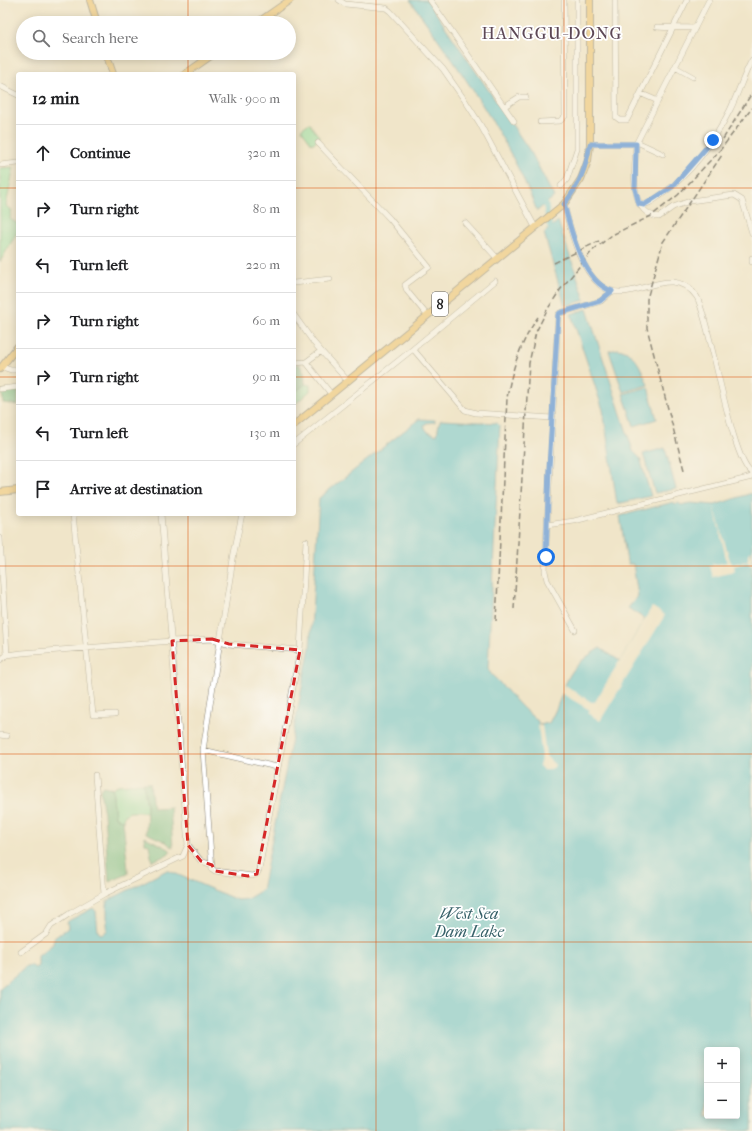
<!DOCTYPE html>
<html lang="en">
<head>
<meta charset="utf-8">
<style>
	:root { --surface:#fff; --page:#f2f2f2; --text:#202124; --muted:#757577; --line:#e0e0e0 }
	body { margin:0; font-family:"IM FELL French Canon",serif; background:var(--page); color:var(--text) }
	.controls { position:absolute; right:12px; bottom:12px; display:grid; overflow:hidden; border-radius:4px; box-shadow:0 2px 10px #0003 }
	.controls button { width:36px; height:36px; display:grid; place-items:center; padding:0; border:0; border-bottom:1px solid var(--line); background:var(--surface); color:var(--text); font:20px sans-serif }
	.stop { position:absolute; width:12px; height:12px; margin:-9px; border:3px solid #1a73e8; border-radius:50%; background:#fff }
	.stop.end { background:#1a73e8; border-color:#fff; box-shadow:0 1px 4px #0008 }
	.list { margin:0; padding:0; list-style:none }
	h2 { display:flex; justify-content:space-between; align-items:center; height:52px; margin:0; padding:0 16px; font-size:17px }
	h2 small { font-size:13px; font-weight:400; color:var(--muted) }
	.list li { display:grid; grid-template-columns:26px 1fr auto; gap:12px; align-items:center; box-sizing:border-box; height:56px; padding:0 16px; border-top:1px solid var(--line) }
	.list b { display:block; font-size:15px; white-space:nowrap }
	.list em { font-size:13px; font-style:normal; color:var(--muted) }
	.icon { flex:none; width:22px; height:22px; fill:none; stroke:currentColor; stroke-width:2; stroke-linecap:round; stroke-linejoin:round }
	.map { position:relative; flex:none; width:752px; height:1131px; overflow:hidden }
	.search { position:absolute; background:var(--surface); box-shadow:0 2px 10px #0003; left:16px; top:16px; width:280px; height:44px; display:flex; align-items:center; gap:10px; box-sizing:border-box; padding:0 14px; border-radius:22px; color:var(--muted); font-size:15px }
	.panel { position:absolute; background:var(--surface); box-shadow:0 2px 10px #0003; left:16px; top:72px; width:280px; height:444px; border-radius:4px }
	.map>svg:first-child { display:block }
</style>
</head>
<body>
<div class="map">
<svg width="752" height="1131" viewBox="0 0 752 1131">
	<rect width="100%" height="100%" fill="#fff"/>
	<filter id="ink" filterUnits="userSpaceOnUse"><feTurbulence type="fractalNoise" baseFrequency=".025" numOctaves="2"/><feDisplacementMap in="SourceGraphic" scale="8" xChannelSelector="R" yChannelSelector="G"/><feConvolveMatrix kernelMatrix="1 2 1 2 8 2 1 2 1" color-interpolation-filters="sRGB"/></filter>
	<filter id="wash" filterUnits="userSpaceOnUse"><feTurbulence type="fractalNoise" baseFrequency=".012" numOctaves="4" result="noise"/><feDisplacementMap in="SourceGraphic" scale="16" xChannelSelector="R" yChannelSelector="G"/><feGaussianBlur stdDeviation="0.9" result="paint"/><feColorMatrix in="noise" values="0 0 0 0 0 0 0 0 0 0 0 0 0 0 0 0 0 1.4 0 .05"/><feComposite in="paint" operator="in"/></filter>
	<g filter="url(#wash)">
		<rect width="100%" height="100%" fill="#f0e5c9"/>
		<path fill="#88dea1" stroke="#527d5e" d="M309 123 320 138 312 144 301 129Z
			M14 167 6 206 12 210 10 219 18 224V231L0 262V168Z
			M305 384 310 385V391L294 405V393Z
			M143 783 148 812H130L124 815 123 821 115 817 112 788 118 785Z"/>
		<path fill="#6ebd87" stroke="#456c52" d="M299 364 304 373 305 384 294 393V365Z
			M18 389V405L3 403 2 391Z
			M143 783H150L153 808 170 807 173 848 166 842 146 833 147 805Z
			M103 786 112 788 115 817 123 821 128 870V874L109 882 104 814 100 790Z
			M145 837 169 849 171 851 168 855 152 861 149 845 145 843Z"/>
		<path fill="#5ec7d9" stroke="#3d727a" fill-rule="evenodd" d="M410 0H427L532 154 554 197 537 211C507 134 458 67 410 0Z
			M558 221 585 300 565 306 544 233Z
			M587 309 633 451 640 458 651 496 617 504 603 410 571 314Z
			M618 349C636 352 642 370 648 385L623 392 609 351Z
			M648 387 657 419 634 426 623 394Z
			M419 419 435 420V422L426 423 424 427 428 432 437 435 439 423 441 420 497 423 500 426 488 668C490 675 496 678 500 683 513 697 523 710 538 721V725L549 723C569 688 559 672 600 648L620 661 645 619 628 608 638 596 633 564H628L627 562 620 516 674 502 675 504 679 503 681 505 690 503 715 505 752 493V1131H0V988L26 966 31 965 35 968 38 966V956L53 944 54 938 68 928 67 922 70 920 93 908 96 911 98 932 101 934 107 931V901L167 870 237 900 247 899 262 890 310 647 319 498ZM707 1050H737V1116H707Z
			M665 448 676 489 655 493 643 454Z"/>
		<path fill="#f0e5c9" d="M713 503 730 561 733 564 748 560 749 552 751 551 752 567 748 562 734 566 735 570 733 572 713 577 710 566H713L712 561 714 565 727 562Z
			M652 607 665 615 600 721 588 713 590 710 561 693 565 685 591 702H595Z
			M538 725H542L546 756 555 765 554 767 549 770H544L539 766 542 756Z"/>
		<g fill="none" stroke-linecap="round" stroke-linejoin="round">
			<path stroke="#5ec7d9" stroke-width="5.5" d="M544 197 550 227"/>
		</g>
	</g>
	<g filter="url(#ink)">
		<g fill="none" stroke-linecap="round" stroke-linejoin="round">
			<g stroke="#868072" stroke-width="6">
				<path id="minor" d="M339 0 345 4 386 8 390 11 443 69 466 102 480 124 535 227
					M430 0 514 121
					M615 0 616 117 620 120H627L687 0
					M657 27C670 28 682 27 695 28
					M675 67 693 77
					M0 86 18 95
					M642 94 658 101
					M505 106 519 97H526
					M540 122 560 121 565 116 564 0
					M637 142 663 154
					M318 143 390 219 429 267 405 285 407 291 427 315
					M590 144H636L709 0
					M636 144C635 167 627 213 659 217L673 207 690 201 734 195 742 200 752 233
					M0 165 18 163
					M561 186 567 179 577 149V0
					M564 204C571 231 578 266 600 285 629 310 669 258 697 297 712 328 731 461 752 473
					M639 204C648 206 654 200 661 195 690 175 714 142 730 110 738 94 743 76 752 60
					M465 223 497 258
					M752 258V262
					M495 281 413 349 465 410 476 413 552 418
					M294 283 330 279
					M294 315 314 343 321 351
					M294 363 306 362
					M2 367 11 370H18
					M0 389 18 387
					M331 394 306 362 321 351 348 381
					M294 444 413 349
					M73 514 93 715 115 714
					M547 525 558 315 560 313 601 301 612 291
					M0 538 7 655
					M575 630 547 580 545 571 547 525 574 521 752 477
					M300 650 229 644 220 641 203 750 212 869 215 871 252 876 257 874 259 870 300 650 306 541
					M0 660 7 655 22 653 172 641 212 639 220 641 234 553 242 514
					M0 735 7 736
					M203 750 277 767
					M95 775 104 894
					M188 845 201 861 212 865
					M21 952 46 934 51 926 69 914 104 894 183 856 188 845 161 514"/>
			</g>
			<g stroke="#868072" stroke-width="8">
				<path id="major" d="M90 0 97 23
					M257 23 290 0
					M106 53 113 74
					M185 74 215 53
					M0 369 18 346
					M294 425 564 204 581 179 588 161 590 144V0
					M0 492 18 490"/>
			</g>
			<use href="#minor" stroke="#fff" stroke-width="5"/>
			<use href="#major" stroke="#f1c36a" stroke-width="6"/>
			<path stroke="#1c1c1c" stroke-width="1.5" stroke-dasharray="6 3" stroke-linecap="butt" d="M723 139 752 93
				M554 263 599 241
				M684 470 647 328V299L663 242 722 155
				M514 609 529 363 536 332 547 310 560 290 592 251 612 235 651 216 678 195 721 149 752 108
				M496 621 507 398C512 368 521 342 538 317"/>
		</g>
	</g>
	<g fill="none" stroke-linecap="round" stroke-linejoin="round" filter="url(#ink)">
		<path stroke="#1a73e8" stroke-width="5" d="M546 557 549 468 558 315 560 313 600 301 612 291C583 282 571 231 564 204 579 186 586 168 590 144H636L635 189 639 204 644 205 672 187 713 140"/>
	</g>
	<path d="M0 0H752V1131H0ZM212 639 229 644 300 650 257 874 248 876 215 871 212 865 201 861 188 845 172 641Z" fill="#f0e5c9" fill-opacity=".55" fill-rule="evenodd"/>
	<path fill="none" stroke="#d62828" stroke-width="3" stroke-dasharray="8 5" stroke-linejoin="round" d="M212 639 229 644 300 650 257 874 248 876 215 871 212 865 201 861 188 845 172 641Z"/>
	<path fill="none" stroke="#de560d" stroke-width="1" stroke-opacity="0.55" d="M188 0V23M376 0V1131M564 0V1131M188 53V74M0 188H18M294 188H752M0 377H18M294 377H752M188 514V1131M0 566H752M0 754H752M0 942H752"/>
	<g text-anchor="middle" stroke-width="3.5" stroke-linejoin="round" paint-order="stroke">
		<rect fill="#fff" stroke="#606060" stroke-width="1" x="432" y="292" width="16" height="24" rx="3"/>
		<g font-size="14" font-weight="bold" fill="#1c1c1c">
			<text x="440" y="309">8</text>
		</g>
		<g font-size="16" font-style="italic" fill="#366068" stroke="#fff">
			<text x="469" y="919">West Sea<tspan x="469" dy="18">Dam Lake</tspan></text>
		</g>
		<g font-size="17" letter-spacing="1" fill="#5d4856" stroke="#fff">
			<text x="552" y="39">HANGGU-DONG</text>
		</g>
	</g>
</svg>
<div class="controls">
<button>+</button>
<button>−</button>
</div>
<div class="stop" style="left:546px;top:557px"></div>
<div class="stop end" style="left:713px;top:140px"></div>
<div class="search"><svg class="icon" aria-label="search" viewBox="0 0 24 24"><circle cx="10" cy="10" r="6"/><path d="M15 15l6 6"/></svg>Search here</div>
<section class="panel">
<h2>12 min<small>Walk · 900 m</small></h2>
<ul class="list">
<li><svg class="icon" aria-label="ahead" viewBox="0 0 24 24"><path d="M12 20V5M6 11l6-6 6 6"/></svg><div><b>Continue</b></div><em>320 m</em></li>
<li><svg class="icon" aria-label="right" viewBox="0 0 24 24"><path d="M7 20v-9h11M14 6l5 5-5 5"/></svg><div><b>Turn right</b></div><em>80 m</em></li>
<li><svg class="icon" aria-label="left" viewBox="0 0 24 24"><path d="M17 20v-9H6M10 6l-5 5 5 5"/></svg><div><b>Turn left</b></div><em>220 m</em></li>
<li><svg class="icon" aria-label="right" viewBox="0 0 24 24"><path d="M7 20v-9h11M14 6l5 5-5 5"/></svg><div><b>Turn right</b></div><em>60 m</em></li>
<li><svg class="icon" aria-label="right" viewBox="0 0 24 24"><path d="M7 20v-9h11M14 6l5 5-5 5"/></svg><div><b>Turn right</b></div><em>90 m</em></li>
<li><svg class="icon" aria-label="left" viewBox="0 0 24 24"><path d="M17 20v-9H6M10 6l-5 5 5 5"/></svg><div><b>Turn left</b></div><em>130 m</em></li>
<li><svg class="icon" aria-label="arrive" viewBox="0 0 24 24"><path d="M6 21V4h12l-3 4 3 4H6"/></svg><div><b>Arrive at destination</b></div></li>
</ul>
</section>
</div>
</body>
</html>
